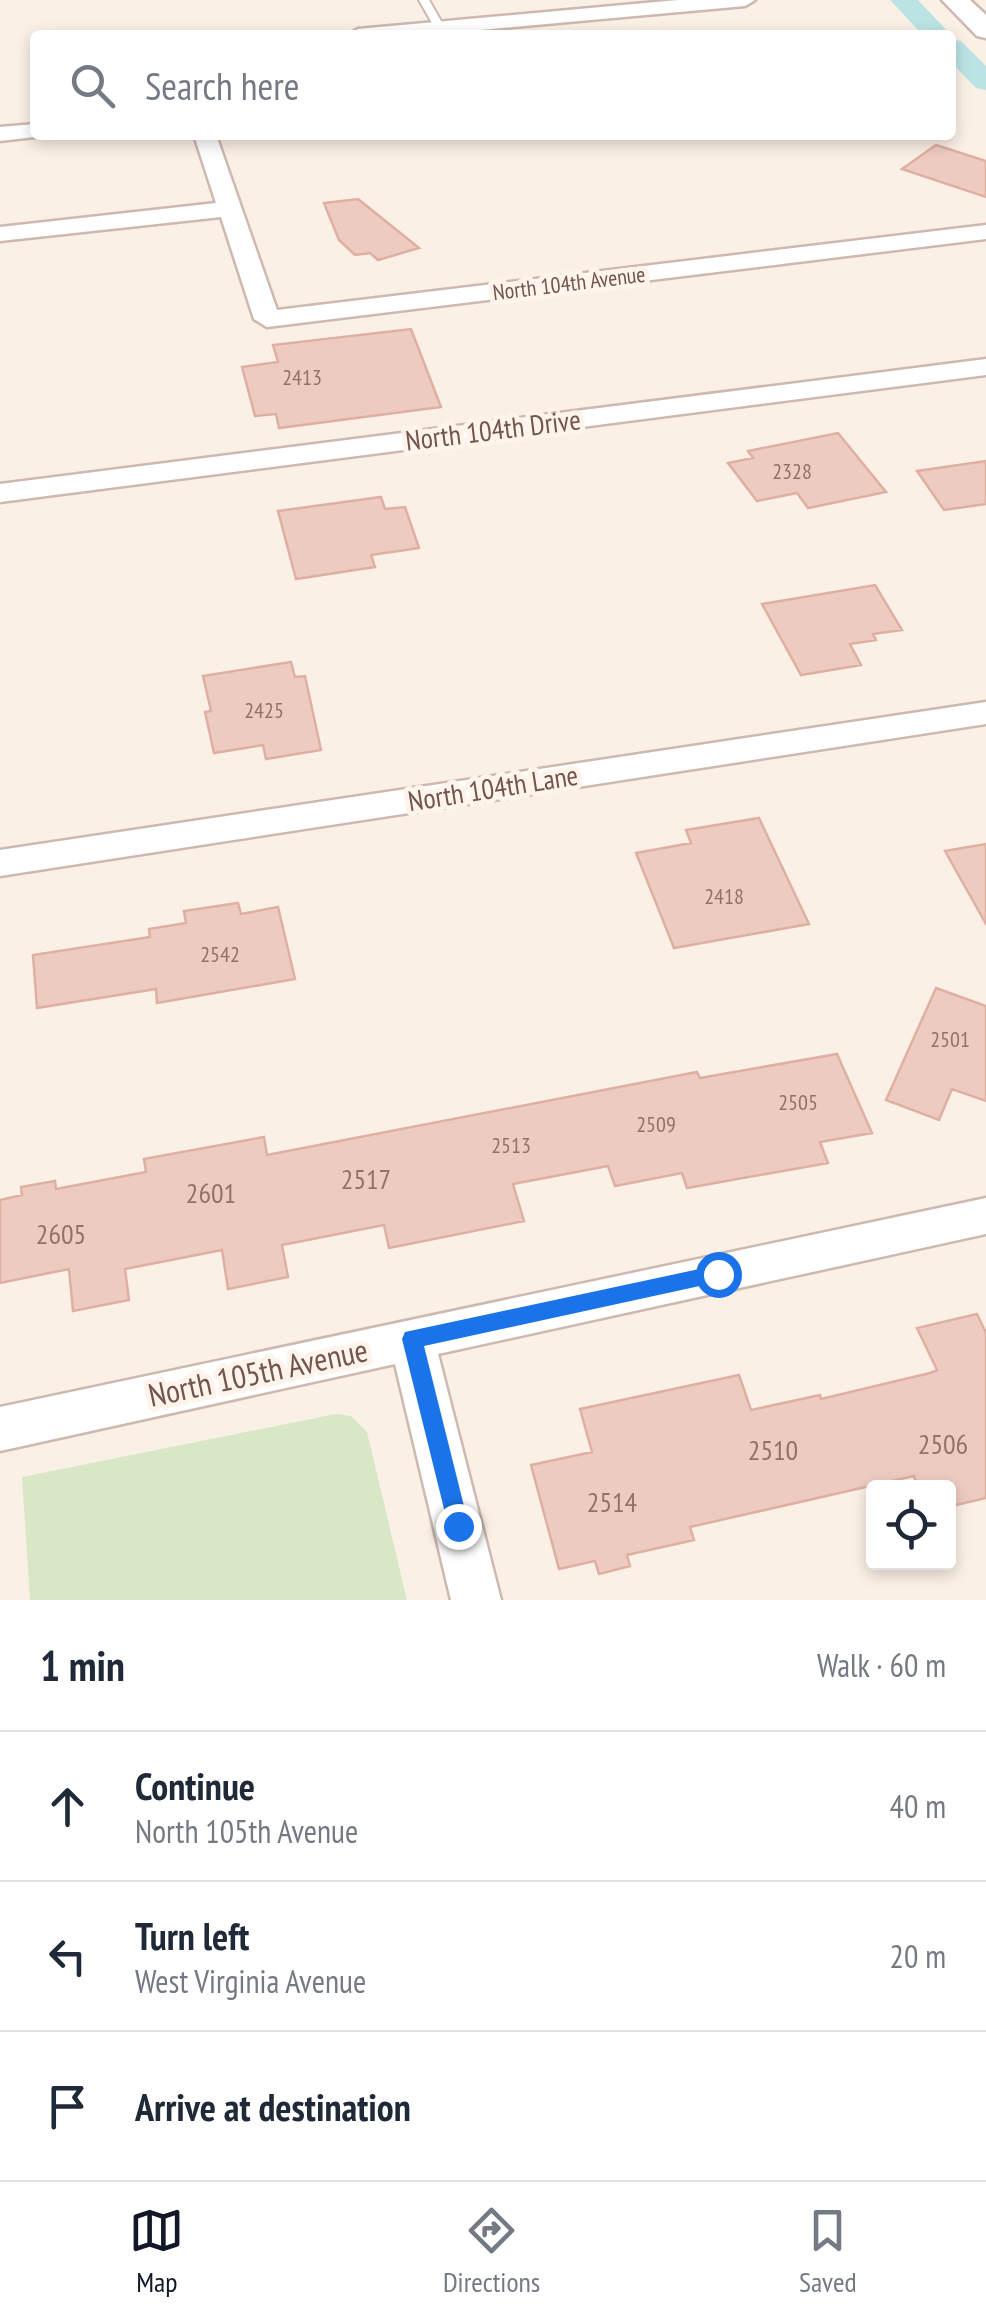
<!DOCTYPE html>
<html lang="en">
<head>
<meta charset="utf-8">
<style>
	:root { --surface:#fff; --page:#f6f6f7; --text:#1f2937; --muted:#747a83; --line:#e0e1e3; --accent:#111827 }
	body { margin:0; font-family:"PT Sans Narrow",sans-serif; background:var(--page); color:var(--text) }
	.controls { position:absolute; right:30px; bottom:30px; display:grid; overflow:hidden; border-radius:10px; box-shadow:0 5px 15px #0003 }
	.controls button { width:90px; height:90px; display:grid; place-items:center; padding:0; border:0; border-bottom:2px solid var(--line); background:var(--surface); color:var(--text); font:50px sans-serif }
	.stop { position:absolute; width:30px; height:30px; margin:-22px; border:8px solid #1a73e8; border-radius:50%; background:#fff }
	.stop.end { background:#1a73e8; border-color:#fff; box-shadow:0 2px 10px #0008 }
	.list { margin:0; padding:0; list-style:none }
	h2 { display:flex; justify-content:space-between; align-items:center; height:130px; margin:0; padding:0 40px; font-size:42px }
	h2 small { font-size:32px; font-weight:400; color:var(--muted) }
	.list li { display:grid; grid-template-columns:65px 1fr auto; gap:30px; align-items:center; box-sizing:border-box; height:150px; padding:0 40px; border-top:2px solid var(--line) }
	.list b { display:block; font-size:38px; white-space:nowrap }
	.list p { margin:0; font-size:32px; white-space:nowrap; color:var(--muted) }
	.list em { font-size:32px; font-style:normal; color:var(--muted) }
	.icon { flex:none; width:55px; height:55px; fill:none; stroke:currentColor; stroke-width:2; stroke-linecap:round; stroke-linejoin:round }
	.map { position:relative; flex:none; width:986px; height:1600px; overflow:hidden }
	.search { position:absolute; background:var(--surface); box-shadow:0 5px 15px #0003; left:30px; right:30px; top:30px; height:110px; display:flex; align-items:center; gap:25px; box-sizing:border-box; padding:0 35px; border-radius:10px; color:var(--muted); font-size:38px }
	.sheet { height:580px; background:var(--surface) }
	nav { display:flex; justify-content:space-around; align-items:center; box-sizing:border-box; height:140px; border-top:2px solid var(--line); background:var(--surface); font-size:28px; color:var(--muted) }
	nav a { display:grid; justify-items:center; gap:5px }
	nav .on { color:var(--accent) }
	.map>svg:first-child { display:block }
</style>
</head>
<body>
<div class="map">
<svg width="986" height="1600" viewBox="0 0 986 1600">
	<rect width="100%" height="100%" fill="#fbf0e6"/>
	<path fill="#d8e7c6" d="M336 1414 351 1416 367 1432 407 1600H30L22 1477Z"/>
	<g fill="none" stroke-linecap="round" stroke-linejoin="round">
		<path fill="#bce3e3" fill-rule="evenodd" d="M890 0H918L951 35H923Z
			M951 39 961 41 986 66V90L976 88 951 62Z"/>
	</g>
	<path fill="#eecbc0" stroke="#dfb0a2" stroke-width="2.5" d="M936 145 986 161V197L902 169Z
		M358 199 419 248 378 260 370 253 355 255 339 240 324 203Z
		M411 329 441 407 279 428 276 414 255 416 242 367 278 362 273 345Z
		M838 433 886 492 808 508 797 493 757 501 728 463 753 458 748 451Z
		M986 461V504L944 510 917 471Z
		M381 497 385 509 405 507 419 548 371 555 375 567 296 579 278 511Z
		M875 585 902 630 873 634 876 640 850 644 861 665 801 675 762 604Z
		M291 662 295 677 305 676 321 750 266 759 263 745 214 753 205 712 211 711 203 676Z
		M759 818 809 924 674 948 636 853 691 843 686 830Z
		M986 844V924L945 851Z
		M238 903 241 914 278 907 295 979 157 1003 156 989 37 1008 33 955 150 937 149 929 186 923 184 911Z
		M936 988 986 1006V1101L952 1089 939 1120 886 1100Z
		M837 1054 872 1133 820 1142 828 1163 687 1188 682 1173 615 1186 608 1166 513 1184 524 1221 389 1248 384 1225 282 1245 288 1277 228 1289 222 1250 125 1269 129 1300 73 1311 69 1269 0 1283V1200L22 1195 21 1187 55 1181 56 1189 146 1172 144 1159 264 1137 267 1155 697 1072 700 1078Z
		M977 1314 986 1333V1498L948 1507V1488H918L914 1476 690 1527 694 1540 627 1555 630 1566 599 1574 595 1561 559 1569 531 1465 592 1452 580 1409 739 1375 751 1410 820 1395 821 1399 930 1373 937 1370 917 1328Z"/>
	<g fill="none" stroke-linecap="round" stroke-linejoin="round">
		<g stroke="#ceb9b0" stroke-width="4">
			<path id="service" d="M419 0H429L445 28 444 30H436Z"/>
		</g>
		<g stroke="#ceb9b0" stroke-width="5">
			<path id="minor" d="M678 0H755L745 6 426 35H348L358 29Z
				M35 124V135L43 136 0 141V127Z
				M194 135H216L277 310 986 225V239L267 327 254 319 221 217 0 241V227L216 203Z
				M986 359V375L0 502V484Z
				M986 702V724L0 876V850Z
				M986 1198V1234L438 1354 501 1600H451L395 1364 0 1451V1407Z"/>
		</g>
		<g stroke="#ceb9b0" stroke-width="5">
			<path id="tertiary" d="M942 0H970L986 15V38L977 36Z"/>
		</g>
		<use href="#service" fill="#fff" fill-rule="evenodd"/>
		<use href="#minor" fill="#fff" fill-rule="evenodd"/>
		<use href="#tertiary" fill="#fff" fill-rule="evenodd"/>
	</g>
	<path fill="#1a73e8" d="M718 1265 728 1274 718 1282 424 1346 469 1526 466 1533 458 1536 450 1533 402 1339 405 1332Z"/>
	<g text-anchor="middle" stroke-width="10" stroke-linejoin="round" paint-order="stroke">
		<g font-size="22" fill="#72554d" stroke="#fef4ec">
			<text transform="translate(569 283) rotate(-7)" y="8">North 104th Avenue</text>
		</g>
		<g font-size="22" fill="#91726a">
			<text x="302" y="385">2413</text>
			<text x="792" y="479">2328</text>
			<text x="264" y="718">2425</text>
			<text x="724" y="904">2418</text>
			<text x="220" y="962">2542</text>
			<text x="950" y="1047">2501</text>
			<text x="798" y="1110">2505</text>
			<text x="656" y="1132">2509</text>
			<text x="511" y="1153">2513</text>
		</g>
		<g font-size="28" fill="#72554d" stroke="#fef4ec">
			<text transform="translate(493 430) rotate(-7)" y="10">North 104th Drive</text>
			<text transform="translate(493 788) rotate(-9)" y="10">North 104th Lane</text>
		</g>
		<g font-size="28" fill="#91726a">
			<text x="366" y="1189">2517</text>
			<text x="211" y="1203">2601</text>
			<text x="61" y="1244">2605</text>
			<text x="943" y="1454">2506</text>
			<text x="773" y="1460">2510</text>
			<text x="612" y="1512">2514</text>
		</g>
		<g font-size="32" fill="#72554d" stroke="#fef4ec">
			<text transform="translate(258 1373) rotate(-12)" y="11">North 105th Avenue</text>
		</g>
	</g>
</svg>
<div class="controls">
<button><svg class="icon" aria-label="locate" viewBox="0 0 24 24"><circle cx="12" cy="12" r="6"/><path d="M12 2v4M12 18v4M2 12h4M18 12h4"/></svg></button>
</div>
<div class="stop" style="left:718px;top:1274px"></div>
<div class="stop end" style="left:458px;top:1526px"></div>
<div class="search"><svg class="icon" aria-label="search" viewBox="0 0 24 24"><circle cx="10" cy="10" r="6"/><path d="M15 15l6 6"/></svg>Search here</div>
</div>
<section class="sheet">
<h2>1 min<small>Walk · 60 m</small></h2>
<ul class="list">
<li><svg class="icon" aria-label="ahead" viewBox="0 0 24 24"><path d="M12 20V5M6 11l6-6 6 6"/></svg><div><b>Continue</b><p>North 105th Avenue</p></div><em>40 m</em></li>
<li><svg class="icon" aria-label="left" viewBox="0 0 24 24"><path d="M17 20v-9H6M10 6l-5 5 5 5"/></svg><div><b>Turn left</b><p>West Virginia Avenue</p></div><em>20 m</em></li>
<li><svg class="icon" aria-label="arrive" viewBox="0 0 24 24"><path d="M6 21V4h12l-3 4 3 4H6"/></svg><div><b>Arrive at destination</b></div></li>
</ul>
</section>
<nav>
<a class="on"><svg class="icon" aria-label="map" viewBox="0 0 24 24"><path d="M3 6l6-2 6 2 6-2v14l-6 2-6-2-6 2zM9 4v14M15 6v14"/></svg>Map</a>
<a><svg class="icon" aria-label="directions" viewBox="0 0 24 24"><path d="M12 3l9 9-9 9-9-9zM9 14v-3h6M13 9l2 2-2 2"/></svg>Directions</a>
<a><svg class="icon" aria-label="saved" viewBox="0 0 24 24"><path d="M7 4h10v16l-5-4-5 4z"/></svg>Saved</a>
</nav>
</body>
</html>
